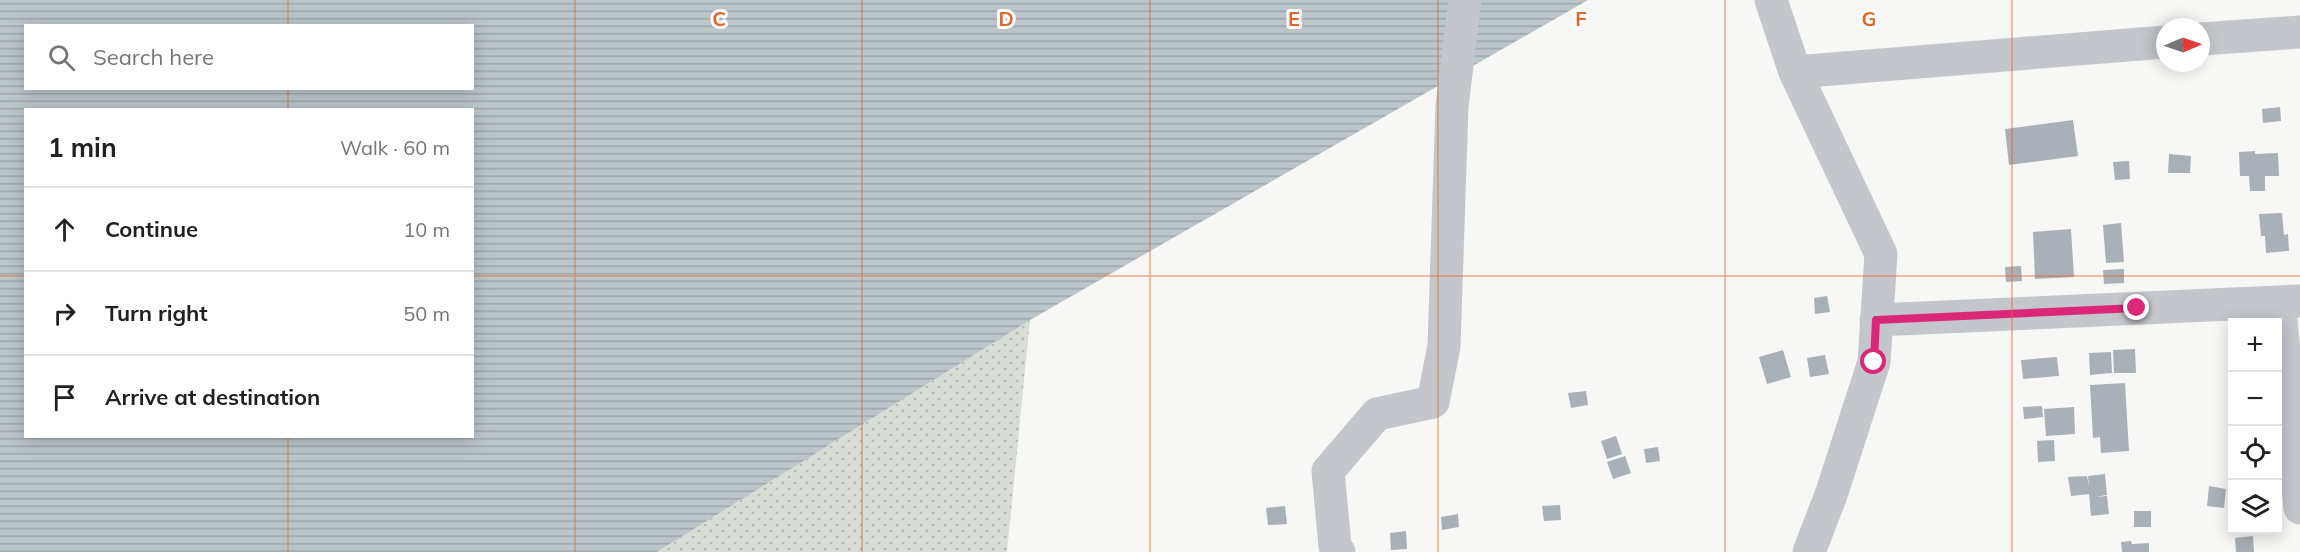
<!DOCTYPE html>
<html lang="en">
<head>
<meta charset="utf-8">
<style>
	:root { --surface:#fff; --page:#f6f6f6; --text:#202124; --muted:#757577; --line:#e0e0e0 }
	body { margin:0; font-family:Mulish,sans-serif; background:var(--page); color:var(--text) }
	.controls { position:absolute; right:18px; bottom:18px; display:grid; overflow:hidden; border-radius:0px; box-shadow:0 3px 15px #0003 }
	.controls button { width:54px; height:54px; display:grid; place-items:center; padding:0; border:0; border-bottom:2px solid var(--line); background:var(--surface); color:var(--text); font:30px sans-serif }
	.compass { position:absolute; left:2156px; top:18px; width:54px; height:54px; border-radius:50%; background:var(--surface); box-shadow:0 3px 15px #0003; rotate:88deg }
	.stop { position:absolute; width:18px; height:18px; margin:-14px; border:4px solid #db2777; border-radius:50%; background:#fff }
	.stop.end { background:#db2777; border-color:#fff; box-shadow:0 2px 6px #0008 }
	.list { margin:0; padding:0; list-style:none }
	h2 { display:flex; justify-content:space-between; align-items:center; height:78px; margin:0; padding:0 24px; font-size:26px }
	h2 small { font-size:20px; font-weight:400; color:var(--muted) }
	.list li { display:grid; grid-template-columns:39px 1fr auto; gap:18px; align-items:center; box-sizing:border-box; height:84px; padding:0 24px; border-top:2px solid var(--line) }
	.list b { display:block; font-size:22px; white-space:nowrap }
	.list em { font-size:20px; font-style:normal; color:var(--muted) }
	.icon { flex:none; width:33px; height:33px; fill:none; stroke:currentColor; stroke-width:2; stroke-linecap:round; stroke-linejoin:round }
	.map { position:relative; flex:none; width:2300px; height:552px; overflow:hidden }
	.search { position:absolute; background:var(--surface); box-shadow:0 3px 15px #0003; left:24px; top:24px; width:450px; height:66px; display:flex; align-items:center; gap:15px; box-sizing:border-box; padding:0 21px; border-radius:0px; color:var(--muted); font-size:22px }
	.panel { position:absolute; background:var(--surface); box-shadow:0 3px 15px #0003; left:24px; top:108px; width:450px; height:330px; border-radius:0px }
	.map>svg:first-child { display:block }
</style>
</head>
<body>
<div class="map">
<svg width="2300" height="552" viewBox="0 0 2300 552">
	<defs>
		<pattern id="grass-dots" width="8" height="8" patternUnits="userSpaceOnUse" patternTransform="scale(1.5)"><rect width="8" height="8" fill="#d8ded6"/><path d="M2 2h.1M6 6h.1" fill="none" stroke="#b3b9b3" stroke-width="1.8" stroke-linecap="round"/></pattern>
		<pattern id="water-rules" width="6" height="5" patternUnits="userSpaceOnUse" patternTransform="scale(1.5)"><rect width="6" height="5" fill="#bbc5ca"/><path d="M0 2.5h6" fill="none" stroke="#9ca5aa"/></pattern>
	</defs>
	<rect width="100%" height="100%" fill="#f7f8f5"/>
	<path fill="url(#grass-dots)" d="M1030 320 1007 552H657Z"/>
	<path fill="url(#water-rules)" fill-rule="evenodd" d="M0 0H1588L1030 320 657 552H0ZM26 26H472V88H26ZM26 110H472V436H26Z"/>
	<path fill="#a9b0b7" d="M2280 107 2281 121 2263 123 2262 109Z
		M2073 120 2078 156 2009 165 2005 129Z
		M2255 151V154L2278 153 2279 176H2265V191H2250L2249 176H2240L2239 152Z
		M2169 154 2191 156 2190 173H2168Z
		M2129 161 2130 179 2115 180 2113 162Z
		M2282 213 2284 235 2288 234 2289 251 2266 253 2265 236H2261L2259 214Z
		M2121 223 2124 262 2106 263 2103 225Z
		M2071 229 2074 277 2035 279 2033 232Z
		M2021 266 2022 281 2006 282 2005 267Z
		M2124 269V283L2104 284 2103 270Z
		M1827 296 1830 312 1815 314 1814 298Z
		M2135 349 2136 373H2114L2113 350Z
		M1783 350 1791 377 1767 384 1759 357Z
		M2111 352 2112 373 2090 375 2089 353Z
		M1825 355 1829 374 1810 377 1807 358Z
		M2057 357 2059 376 2023 379 2021 360Z
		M2125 383 2129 451 2101 453 2100 437 2093 438 2090 385Z
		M1586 391 1588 405 1571 408 1568 393Z
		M2042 406 2043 417 2024 419 2023 407Z
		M2074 407 2075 434 2046 436 2044 409Z
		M1616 436 1622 454 1607 459 1601 441Z
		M2054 440 2055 461 2038 462 2037 441Z
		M1658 447 1660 461 1646 463 1644 449Z
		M1625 456 1631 473 1613 479 1607 462Z
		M2105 474 2107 495 2095 497 2107 496 2109 514 2091 516 2089 494 2071 496 2068 477 2087 476 2089 487 2088 476Z
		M2209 486 2226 489 2224 508 2207 506Z
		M1560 505 1561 520 1544 521 1542 506Z
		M1285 506 1287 524 1268 525 1266 508Z
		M2134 511H2151V527H2134Z
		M1458 514 1459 527 1442 530 1441 517Z
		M1406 531 1407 549 1391 550 1390 533Z
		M2253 536 2254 552H2236L2235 538Z
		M2131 541 2132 544 2149 543V552H2122L2121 542Z"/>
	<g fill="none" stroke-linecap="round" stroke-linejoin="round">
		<path stroke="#c3c6ca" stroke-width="33" d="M1771 0 1795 72 1881 254 1874 362 1831 495 1809 552
			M2201 39 2300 32
			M1795 72 2165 42
			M2279 302 2300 508
			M1876 320 2300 301
			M1339 552 1335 546 1328 471 1377 414 1433 402 1444 346 1452 106 1465 0"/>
	</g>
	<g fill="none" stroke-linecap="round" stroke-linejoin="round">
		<path stroke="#db2777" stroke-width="8" d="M1874 362 1876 320 2137 308"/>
	</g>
	<path fill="none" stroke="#e0662d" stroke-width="1.5" stroke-opacity="0.55" d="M288 0V26M575 0V552M862 0V552M1150 0V552M1438 0V552M1725 0V552M2012 0V552M288 88V110M0 276H26M472 276H2300M288 436V552"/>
	<g font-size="20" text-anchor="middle" font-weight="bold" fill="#e0662d" stroke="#fff" stroke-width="6" stroke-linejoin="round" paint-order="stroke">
		<text x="719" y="26">C</text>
		<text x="1006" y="26">D</text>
		<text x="1294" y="26">E</text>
		<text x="1581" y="26">F</text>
		<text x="1869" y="26">G</text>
	</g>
</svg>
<div class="controls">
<button>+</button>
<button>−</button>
<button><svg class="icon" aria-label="locate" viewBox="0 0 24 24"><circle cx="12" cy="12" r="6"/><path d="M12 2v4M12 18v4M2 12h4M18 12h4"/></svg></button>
<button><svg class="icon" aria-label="layers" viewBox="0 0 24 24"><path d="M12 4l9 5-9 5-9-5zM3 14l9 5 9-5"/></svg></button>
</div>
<svg class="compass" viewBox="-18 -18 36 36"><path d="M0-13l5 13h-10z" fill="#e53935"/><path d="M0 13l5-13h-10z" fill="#757577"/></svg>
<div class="stop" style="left:1874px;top:362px"></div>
<div class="stop end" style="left:2137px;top:308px"></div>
<div class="search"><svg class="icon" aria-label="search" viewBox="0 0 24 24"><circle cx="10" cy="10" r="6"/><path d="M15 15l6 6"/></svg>Search here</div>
<section class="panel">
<h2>1 min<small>Walk · 60 m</small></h2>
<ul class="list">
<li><svg class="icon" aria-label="ahead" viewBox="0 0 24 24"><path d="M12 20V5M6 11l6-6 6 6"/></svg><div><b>Continue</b></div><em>10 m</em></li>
<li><svg class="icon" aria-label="right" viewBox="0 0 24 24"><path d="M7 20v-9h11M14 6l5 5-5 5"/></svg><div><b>Turn right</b></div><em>50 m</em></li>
<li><svg class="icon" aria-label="arrive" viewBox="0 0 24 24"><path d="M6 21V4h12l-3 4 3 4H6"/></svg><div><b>Arrive at destination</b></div></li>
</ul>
</section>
</div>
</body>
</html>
